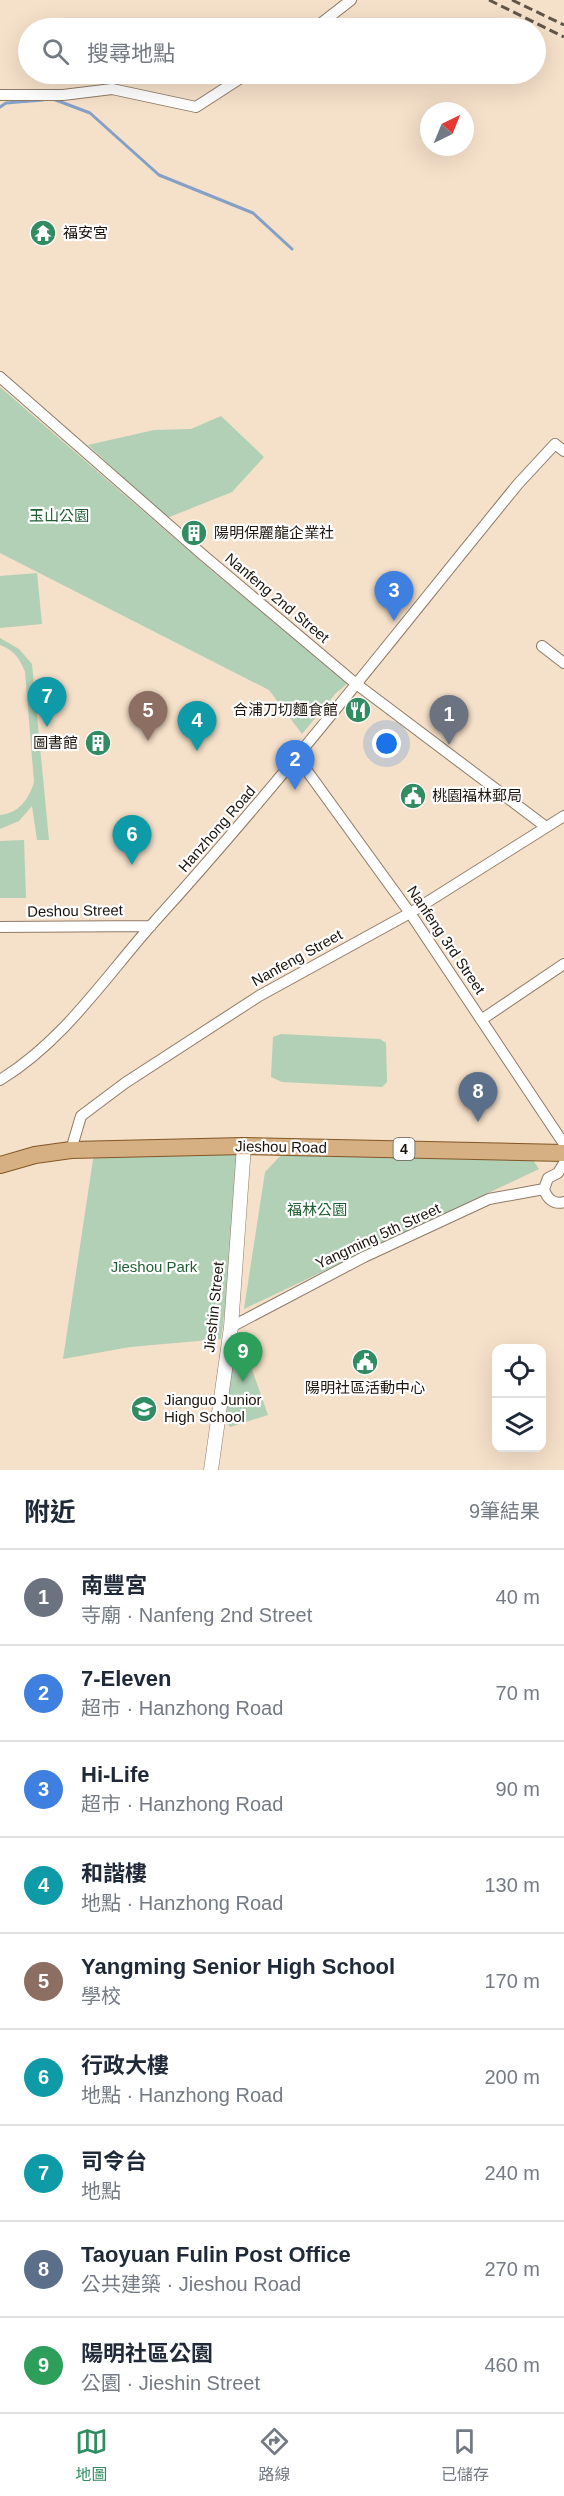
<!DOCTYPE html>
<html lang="zh-TW">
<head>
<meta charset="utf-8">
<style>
	:root { --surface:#fff; --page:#f6f6f7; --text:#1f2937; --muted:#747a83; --line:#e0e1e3; --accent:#328c62 }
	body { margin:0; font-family:Helvetica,"Noto Sans TC",sans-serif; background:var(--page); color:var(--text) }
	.controls { position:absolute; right:18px; bottom:18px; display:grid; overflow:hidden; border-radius:12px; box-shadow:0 6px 24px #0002 }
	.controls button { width:54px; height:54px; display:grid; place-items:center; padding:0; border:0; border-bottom:2px solid var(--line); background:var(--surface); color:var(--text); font:30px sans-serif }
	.compass { position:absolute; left:420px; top:102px; width:54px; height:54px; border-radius:50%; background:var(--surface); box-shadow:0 6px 24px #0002; rotate:43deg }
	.you { position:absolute; left:387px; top:744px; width:21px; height:21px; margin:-15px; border:4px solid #fff; border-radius:50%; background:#1a73e8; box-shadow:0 0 0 9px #1a73e833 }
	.badge { display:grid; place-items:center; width:39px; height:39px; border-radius:50%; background:var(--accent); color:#fff; font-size:20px; font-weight:700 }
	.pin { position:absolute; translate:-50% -50px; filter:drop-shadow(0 2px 3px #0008) }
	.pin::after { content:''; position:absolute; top:32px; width:21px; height:18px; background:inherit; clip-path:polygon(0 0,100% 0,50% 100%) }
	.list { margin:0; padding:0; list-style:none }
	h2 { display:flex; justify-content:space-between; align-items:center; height:78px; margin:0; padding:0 24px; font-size:26px }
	h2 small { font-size:20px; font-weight:400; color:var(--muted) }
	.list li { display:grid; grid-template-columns:39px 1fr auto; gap:18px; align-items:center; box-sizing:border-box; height:96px; padding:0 24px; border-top:2px solid var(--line) }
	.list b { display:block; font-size:22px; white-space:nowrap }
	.list p { margin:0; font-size:20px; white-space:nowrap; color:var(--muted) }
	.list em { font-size:20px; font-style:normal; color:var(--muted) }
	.icon { flex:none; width:33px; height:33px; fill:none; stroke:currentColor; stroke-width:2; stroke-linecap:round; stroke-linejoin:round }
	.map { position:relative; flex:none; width:564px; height:1470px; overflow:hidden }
	.search { position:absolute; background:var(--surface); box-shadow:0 6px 24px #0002; left:18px; right:18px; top:18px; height:66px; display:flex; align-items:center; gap:15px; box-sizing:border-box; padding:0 21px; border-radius:33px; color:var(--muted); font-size:22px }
	.sheet { height:942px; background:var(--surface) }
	nav { display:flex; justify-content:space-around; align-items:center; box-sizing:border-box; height:84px; border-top:2px solid var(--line); background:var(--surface); font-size:16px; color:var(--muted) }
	nav a { display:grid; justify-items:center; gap:3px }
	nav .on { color:var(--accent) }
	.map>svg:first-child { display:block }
</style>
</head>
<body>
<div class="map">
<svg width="564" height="1470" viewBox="0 0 564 1470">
	<rect width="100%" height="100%" fill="#f5e0c9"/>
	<path fill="#b1d0b6" d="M0 387 211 570 348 683 336 693 302 734 269 690 0 553Z
		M221 416 264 457 232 492 167 518 88 445 154 430 191 429Z
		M37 573 42 624 0 628V576Z
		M0 638 19 649 32 664 49 840H37L32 806 19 821 0 829V815C19 813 29 799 34 782L25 672C20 659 14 650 0 645Z
		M24 840 26 898H0V841Z
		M281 1034 380 1039 386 1043 387 1082 382 1087 282 1082 271 1077 273 1037Z
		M246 1150 221 1339 130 1347 63 1359 94 1153Z
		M284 1152 529 1154 539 1169 244 1309 265 1172Z
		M244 1347 268 1415 230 1427 225 1421 234 1348Z"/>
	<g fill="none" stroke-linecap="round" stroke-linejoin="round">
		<path stroke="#84a0c7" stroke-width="3" d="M53 99 90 113 159 175 253 213 292 249
			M0 107 6 103 43 100"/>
		<g stroke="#8e7b66" stroke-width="12">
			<path id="minor" d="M315 28 351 0
				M0 95H63L112 89 196 107 247 74
				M0 377 203 555 355 683 546 827
				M542 646 564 663
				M297 757 410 913 564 1144
				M0 927 151 926
				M481 1020 564 964
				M0 1080C65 1040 105 977 155 921 282 781 398 631 518 484L555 444 564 451
				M71 1150 81 1116 125 1083 259 996 410 913 564 816
				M564 1163 558 1173 548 1178 544 1189C547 1199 554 1205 564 1202
				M231 1327 364 1257 489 1199 544 1189"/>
		</g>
		<g stroke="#8e7b66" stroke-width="15">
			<path id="tertiary" d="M211 1470 231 1327 244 1146"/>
		</g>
		<g stroke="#835724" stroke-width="18">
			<path id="primary" d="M0 1165 35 1155 71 1150 244 1146 564 1153"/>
		</g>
		<use href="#minor" stroke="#fff" stroke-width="10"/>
		<use href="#tertiary" stroke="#fff" stroke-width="14"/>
		<use href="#primary" stroke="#d6af83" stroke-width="16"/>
		<path stroke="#615548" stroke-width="3" stroke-dasharray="9 4.5" stroke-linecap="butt" d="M489 0 564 37
			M512 0 564 25"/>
	</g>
	<defs>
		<g id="temple-disc" transform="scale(1.35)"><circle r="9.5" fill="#328c62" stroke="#fff"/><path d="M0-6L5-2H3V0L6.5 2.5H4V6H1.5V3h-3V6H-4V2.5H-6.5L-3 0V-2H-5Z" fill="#fff"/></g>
		<g id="building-disc" transform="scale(1.35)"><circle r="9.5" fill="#328c62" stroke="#fff"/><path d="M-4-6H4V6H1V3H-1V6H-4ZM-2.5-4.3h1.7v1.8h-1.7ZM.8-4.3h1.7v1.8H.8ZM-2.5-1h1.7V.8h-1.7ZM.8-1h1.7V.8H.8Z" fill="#fff"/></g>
		<g id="restaurant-disc" transform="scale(1.35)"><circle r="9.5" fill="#328c62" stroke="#fff"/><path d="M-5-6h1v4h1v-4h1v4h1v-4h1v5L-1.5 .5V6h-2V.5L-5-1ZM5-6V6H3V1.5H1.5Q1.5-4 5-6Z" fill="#fff"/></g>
		<g id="civic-disc" transform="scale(1.35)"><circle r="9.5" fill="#328c62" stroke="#fff"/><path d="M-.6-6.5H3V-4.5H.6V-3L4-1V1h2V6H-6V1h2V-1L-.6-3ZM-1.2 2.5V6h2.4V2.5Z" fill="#fff"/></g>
		<g id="school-disc" transform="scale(1.35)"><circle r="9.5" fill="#328c62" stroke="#fff"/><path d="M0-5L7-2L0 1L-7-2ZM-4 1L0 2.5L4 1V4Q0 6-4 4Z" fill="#fff"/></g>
	</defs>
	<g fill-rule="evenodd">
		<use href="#temple-disc" x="43" y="233"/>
		<use href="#building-disc" x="194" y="533"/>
		<use href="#restaurant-disc" x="358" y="710"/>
		<use href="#building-disc" x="98" y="743"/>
		<use href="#civic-disc" x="413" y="796"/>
		<use href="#civic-disc" x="365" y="1362"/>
		<use href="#school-disc" x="144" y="1409"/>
	</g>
	<g text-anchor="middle" stroke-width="4.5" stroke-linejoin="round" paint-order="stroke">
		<rect fill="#fff" stroke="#615b56" stroke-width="1.5" x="393.5" y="1138" width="21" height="22" rx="4.5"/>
		<g font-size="14" font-weight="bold" fill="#1d150d">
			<text x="404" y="1154">4</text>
		</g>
		<g font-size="15" fill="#1d150d" stroke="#fff" text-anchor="start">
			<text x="63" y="238">福安宮</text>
			<text x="214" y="538">陽明保麗龍企業社</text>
			<text x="338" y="715" text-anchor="end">合浦刀切麵食館</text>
			<text x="78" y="748" text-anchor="end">圖書館</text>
			<text x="432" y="801">桃園福林郵局</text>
			<text x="365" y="1393" text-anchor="middle">陽明社區活動中心</text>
			<text x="164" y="1405">Jianguo Junior<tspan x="164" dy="17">High School</tspan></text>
		</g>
		<g font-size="15" fill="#1f5e33" stroke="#fff">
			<text x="59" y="521">玉山公園</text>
			<text x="317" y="1215">福林公園</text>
			<text x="154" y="1272">Jieshou Park</text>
		</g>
		<g font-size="15" fill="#1d150d" stroke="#fff">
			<text transform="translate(277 598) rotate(40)" y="5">Nanfeng 2nd Street</text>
			<text transform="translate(217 829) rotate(-49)" y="5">Hanzhong Road</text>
			<text transform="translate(75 911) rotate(-1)" y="5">Deshou Street</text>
			<text transform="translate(446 940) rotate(56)" y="5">Nanfeng 3rd Street</text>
			<text transform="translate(297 958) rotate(-29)" y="5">Nanfeng Street</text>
			<text transform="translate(281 1147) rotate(1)" y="5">Jieshou Road</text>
			<text transform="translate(378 1236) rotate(-25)" y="5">Yangming 5th Street</text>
			<text transform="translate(214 1307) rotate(-84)" y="5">Jieshin Street</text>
		</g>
	</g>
</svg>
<div class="controls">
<button><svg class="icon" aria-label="locate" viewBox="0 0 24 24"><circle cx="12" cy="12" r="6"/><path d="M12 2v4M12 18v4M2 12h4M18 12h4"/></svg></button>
<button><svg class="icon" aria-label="layers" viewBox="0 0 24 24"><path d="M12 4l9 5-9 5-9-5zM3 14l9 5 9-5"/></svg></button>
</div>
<svg class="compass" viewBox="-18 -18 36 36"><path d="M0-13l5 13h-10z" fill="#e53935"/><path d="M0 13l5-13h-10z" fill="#747a83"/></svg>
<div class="you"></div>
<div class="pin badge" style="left:449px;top:745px;background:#6b7280">1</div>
<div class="pin badge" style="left:295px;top:790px;background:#3f7fe0">2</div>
<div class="pin badge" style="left:394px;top:621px;background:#3f7fe0">3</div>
<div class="pin badge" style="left:197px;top:751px;background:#0f9aa8">4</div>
<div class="pin badge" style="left:148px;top:741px;background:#8d6e63">5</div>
<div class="pin badge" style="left:132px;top:865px;background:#0f9aa8">6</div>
<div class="pin badge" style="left:47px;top:727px;background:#0f9aa8">7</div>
<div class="pin badge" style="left:478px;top:1122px;background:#5c6f8a">8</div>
<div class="pin badge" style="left:243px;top:1382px;background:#2e9e5b">9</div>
<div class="search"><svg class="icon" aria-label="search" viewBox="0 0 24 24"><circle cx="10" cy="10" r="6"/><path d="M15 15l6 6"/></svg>搜尋地點</div>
</div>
<section class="sheet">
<h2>附近<small>9筆結果</small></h2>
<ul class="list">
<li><span class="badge" style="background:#6b7280">1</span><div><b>南豐宮</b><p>寺廟 · Nanfeng 2nd Street</p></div><em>40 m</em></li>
<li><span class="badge" style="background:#3f7fe0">2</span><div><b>7-Eleven</b><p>超市 · Hanzhong Road</p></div><em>70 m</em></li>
<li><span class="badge" style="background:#3f7fe0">3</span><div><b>Hi-Life</b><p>超市 · Hanzhong Road</p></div><em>90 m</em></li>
<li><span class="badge" style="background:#0f9aa8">4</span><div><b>和諧樓</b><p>地點 · Hanzhong Road</p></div><em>130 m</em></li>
<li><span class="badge" style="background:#8d6e63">5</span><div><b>Yangming Senior High School</b><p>學校</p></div><em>170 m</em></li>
<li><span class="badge" style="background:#0f9aa8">6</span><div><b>行政大樓</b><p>地點 · Hanzhong Road</p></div><em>200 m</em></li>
<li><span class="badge" style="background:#0f9aa8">7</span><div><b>司令台</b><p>地點</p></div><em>240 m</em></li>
<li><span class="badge" style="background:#5c6f8a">8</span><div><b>Taoyuan Fulin Post Office</b><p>公共建築 · Jieshou Road</p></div><em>270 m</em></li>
<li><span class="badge" style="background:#2e9e5b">9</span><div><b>陽明社區公園</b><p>公園 · Jieshin Street</p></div><em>460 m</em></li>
</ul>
</section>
<nav>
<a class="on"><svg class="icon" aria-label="map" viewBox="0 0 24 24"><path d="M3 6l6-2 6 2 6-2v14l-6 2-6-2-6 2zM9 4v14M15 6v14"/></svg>地圖</a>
<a><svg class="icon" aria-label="directions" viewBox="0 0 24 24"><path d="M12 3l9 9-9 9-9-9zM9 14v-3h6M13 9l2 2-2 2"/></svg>路線</a>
<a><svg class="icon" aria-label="saved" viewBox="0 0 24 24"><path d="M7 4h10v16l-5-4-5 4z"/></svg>已儲存</a>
</nav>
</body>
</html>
